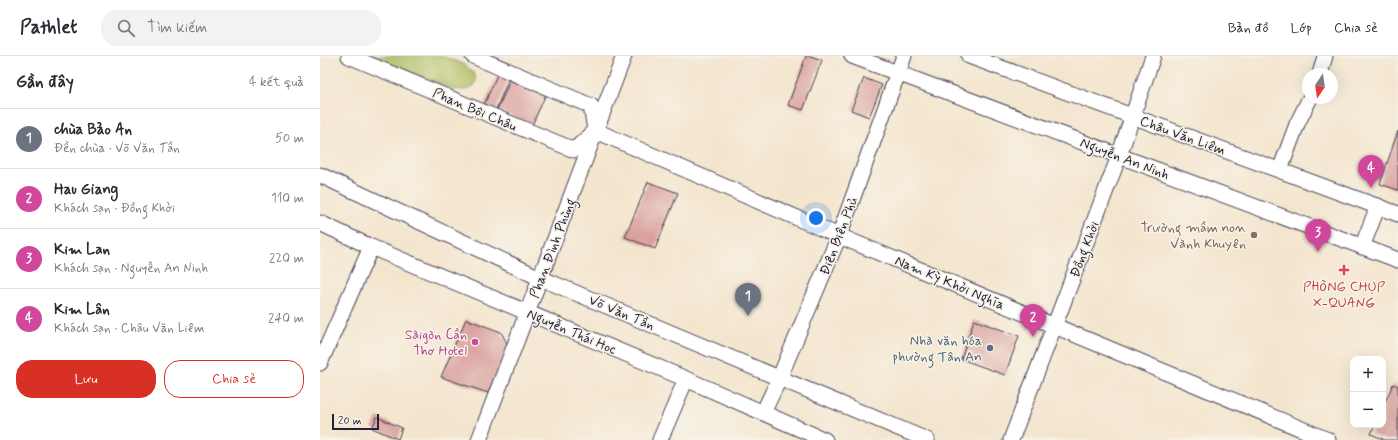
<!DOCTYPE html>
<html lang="vi">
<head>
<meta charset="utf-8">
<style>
	:root { --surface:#fff; --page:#f2f2f3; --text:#2b2b33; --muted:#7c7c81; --line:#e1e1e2; --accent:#d93025 }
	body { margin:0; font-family:Mynerve,sans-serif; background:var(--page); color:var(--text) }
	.controls { position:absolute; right:12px; bottom:12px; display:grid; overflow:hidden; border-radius:8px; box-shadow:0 4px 16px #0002 }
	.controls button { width:36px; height:36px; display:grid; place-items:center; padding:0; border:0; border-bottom:1px solid var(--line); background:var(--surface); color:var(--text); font:20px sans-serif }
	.compass { position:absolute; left:982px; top:12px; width:36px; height:36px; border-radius:50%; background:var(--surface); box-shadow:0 4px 16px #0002; rotate:193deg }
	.scale { position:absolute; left:12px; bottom:10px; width:47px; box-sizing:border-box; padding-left:4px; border:2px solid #22223b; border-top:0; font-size:11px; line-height:14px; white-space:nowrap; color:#22223b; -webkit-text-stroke:3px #f7f3e8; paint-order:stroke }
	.you { position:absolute; left:496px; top:162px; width:14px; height:14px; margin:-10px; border:3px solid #fff; border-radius:50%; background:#1a73e8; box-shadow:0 0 0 6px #1a73e833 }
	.badge { display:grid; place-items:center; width:26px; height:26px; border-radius:50%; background:var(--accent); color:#fff; font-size:13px; font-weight:700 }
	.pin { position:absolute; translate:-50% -33px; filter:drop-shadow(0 1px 2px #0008) }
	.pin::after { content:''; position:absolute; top:21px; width:14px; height:12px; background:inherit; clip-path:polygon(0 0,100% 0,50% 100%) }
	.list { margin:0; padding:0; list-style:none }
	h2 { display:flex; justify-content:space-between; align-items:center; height:52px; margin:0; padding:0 16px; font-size:17px }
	h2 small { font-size:13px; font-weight:400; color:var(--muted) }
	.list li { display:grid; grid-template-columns:26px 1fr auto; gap:12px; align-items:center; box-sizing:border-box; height:60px; padding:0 16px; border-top:1px solid var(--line) }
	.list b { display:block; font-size:15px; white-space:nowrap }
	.list p { margin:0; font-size:13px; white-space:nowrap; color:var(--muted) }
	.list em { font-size:13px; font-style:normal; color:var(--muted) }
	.actions { display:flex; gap:8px; padding:12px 16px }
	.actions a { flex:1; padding:9px 0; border:1px solid var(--accent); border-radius:16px; text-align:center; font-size:14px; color:var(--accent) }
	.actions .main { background:var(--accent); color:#fff }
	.icon { flex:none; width:22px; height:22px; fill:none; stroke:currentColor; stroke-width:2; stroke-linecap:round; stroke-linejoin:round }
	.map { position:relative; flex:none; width:1078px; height:384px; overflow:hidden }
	header { display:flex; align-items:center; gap:24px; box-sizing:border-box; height:56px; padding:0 20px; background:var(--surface); border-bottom:1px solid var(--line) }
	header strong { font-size:19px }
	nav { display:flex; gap:22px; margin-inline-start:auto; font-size:14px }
	.search { width:280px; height:36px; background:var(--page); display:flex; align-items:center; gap:10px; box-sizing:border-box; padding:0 14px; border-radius:16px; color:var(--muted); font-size:15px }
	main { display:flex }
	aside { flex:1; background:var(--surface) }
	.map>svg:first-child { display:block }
</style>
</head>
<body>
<header>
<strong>Pathlet</strong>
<div class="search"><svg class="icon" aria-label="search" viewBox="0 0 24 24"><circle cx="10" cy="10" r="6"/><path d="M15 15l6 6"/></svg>Tìm kiếm</div>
<nav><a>Bản đồ</a><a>Lớp</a><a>Chia sẻ</a></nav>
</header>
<main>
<aside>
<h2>Gần đây<small>4 kết quả</small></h2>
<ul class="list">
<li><span class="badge" style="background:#6b7280">1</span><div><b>chùa Bảo An</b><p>Đền chùa · Võ Văn Tần</p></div><em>50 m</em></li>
<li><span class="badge" style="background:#d1479c">2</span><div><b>Hau Giang</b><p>Khách sạn · Đồng Khởi</p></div><em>110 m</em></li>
<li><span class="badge" style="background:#d1479c">3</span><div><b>Kim Lan</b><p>Khách sạn · Nguyễn An Ninh</p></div><em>220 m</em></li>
<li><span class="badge" style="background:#d1479c">4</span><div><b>Kim Lân</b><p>Khách sạn · Châu Văn Liêm</p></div><em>240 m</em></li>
</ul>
<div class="actions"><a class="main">Lưu</a><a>Chia sẻ</a></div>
</aside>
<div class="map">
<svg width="1078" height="384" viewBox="0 0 1078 384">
	<rect width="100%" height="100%" fill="#f7f3e8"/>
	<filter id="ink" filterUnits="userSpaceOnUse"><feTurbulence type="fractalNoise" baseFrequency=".025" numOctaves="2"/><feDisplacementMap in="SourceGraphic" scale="8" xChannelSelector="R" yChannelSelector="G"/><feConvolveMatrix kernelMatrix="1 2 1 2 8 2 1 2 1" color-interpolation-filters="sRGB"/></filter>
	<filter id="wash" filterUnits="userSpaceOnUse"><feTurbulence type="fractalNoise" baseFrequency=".012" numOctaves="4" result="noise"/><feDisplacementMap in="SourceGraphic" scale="16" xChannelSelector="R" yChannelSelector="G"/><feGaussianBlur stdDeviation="0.9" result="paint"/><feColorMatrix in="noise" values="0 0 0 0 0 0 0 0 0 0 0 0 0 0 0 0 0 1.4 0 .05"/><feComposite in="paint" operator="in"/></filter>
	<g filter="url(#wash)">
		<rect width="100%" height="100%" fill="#f4e5ce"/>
		<path fill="#b0bd5f" stroke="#69704d" d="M52 0H122L143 8 154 17 156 23 155 28 153 31 145 34 132 33Z"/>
		<g id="blocks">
			<path fill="#daa29f" d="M486 0H490L502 4 483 54 468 49Z
				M178 17 189 22 176 54 164 49Z
				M544 22 562 29 549 61 531 54Z
				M191 23 226 38 212 69 177 54Z
				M1078 75V134L1060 128Z
				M328 126 358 137 335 193 305 181Z
				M146 263 181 276 188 290 168 337 121 321Z
				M654 264 699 280 685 319 641 303Z
				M1073 328 1078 330V384H1065L1051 378 1055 369H1063V351Z
				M57 361 82 372 78 383 52 372Z"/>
		</g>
	</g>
	<g filter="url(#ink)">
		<use href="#blocks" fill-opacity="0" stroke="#423f51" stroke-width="1"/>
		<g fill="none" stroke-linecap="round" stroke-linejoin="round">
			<g stroke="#423f51" stroke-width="17">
				<path id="minor" d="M29 0 254 94 273 77
					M153 0 271 50 275 74
					M532 0 1078 204
					M649 0 1078 158
					M1000 18 1005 0
					M276 75 519 180 1008 384
					M960 114 977 68 990 42
					M0 119 220 222 607 384
					M0 167 51 191 366 323 505 384
					M1042 191 1058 150
					M0 307 51 191
					M443 357 459 323 519 180 584 0
					M159 384 304 0
					M340 384 366 323
					M691 384 799 100 833 0"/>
			</g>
			<use href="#minor" stroke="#fff" stroke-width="15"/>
		</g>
	</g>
	<circle fill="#8d6e63" stroke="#f7f3e8" stroke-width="1.5" cx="934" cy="179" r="4"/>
	<path fill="#e0444e" stroke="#f7f3e8" stroke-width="1.5" d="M1022 208h4v4h4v4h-4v4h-4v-4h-4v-4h4z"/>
	<circle fill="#d1479c" stroke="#f7f3e8" stroke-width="1.5" cx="155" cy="286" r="4"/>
	<circle fill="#5c6f8a" stroke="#f7f3e8" stroke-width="1.5" cx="670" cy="292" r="4"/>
	<g text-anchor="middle" stroke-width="3" stroke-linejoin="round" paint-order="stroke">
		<g font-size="14" fill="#22223b" stroke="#f7f3e8">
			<text transform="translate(155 53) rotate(23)" y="5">Phan Bội Châu</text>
			<text transform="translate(863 79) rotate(20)" y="5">Châu Văn Liêm</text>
			<text transform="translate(805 102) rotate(21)" y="5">Nguyễn An Ninh</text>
			<text transform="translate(518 180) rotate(-69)" y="5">Điện Biên Phủ</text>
			<text transform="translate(232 192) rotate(-69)" y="5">Phan Đình Phùng</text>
			<text transform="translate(764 193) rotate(-69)" y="5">Đồng Khởi</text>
			<text transform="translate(630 226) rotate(23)" y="5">Nam Kỳ Khởi Nghĩa</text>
			<text transform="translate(302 256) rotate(23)" y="5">Võ Văn Tần</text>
			<text transform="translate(252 275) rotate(23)" y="5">Nguyễn Thái Học</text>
		</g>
		<g font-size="14" fill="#785e54" stroke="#f7f3e8" text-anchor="end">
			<text x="926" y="176">Trường mầm non<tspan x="926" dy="16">Vành Khuyên</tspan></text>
		</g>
		<g font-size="14" fill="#be3a42" stroke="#f7f3e8">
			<text x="1024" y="235">PHÒNG CHỤP<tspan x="1024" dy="16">X-QUANG</tspan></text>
		</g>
		<g font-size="14" fill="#b23c85" stroke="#f7f3e8" text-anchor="end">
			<text x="147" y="283">Sàigòn Cần<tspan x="147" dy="16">Thơ Hotel</tspan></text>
		</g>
		<g font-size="14" fill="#4e5e75" stroke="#f7f3e8" text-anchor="end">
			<text x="662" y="289">Nhà văn hóa<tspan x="662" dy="16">phường Tân An</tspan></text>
		</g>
	</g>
</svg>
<div class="controls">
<button>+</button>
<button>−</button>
</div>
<svg class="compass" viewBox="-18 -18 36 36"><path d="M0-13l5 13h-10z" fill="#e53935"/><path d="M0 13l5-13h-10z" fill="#7c7c81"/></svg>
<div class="scale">20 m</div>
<div class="you"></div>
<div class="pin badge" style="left:428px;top:260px;background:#6b7280">1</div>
<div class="pin badge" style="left:713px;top:281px;background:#d1479c">2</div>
<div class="pin badge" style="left:998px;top:196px;background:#d1479c">3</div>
<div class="pin badge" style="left:1051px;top:132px;background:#d1479c">4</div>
</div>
</main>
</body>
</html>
